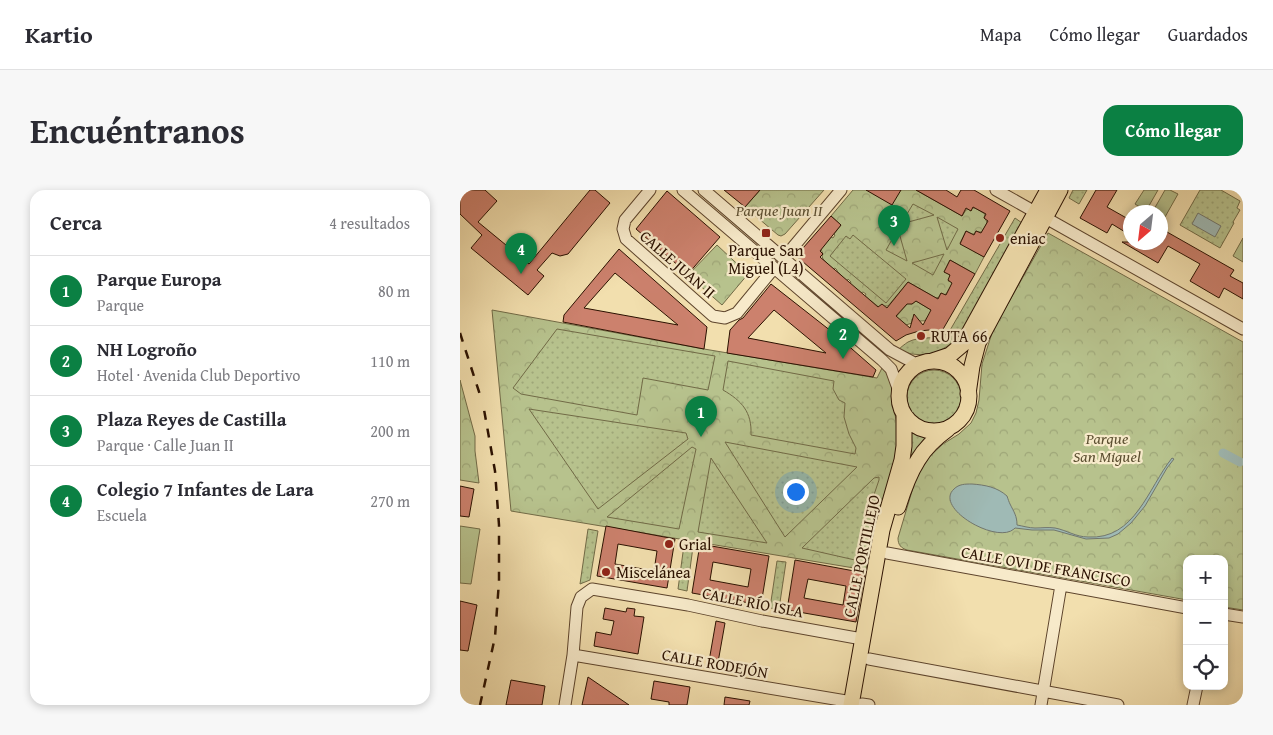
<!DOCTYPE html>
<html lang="es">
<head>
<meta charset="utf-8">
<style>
	:root { --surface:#fff; --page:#f7f7f7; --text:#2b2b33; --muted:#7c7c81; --line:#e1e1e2; --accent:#0b8043 }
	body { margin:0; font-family:"Gentium Book Plus",serif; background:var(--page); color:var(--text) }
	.controls { position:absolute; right:15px; bottom:15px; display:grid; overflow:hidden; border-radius:10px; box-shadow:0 2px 8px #0003 }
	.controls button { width:45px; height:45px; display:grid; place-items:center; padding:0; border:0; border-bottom:1px solid var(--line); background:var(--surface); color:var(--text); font:25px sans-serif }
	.compass { position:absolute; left:663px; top:15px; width:45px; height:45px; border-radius:50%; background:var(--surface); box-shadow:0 2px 8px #0003; rotate:208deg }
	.you { position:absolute; left:335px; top:301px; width:18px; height:18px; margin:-12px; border:4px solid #fff; border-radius:50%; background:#1a73e8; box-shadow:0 0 0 8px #1a73e833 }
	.badge { display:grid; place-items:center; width:32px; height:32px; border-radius:50%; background:var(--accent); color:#fff; font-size:16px; font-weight:700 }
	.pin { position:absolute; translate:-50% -41px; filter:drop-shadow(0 1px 2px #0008) }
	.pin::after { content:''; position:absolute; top:26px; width:18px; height:15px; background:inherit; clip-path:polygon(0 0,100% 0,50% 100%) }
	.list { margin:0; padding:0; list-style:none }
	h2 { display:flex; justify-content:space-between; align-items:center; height:65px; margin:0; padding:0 20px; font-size:21px }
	h2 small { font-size:16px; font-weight:400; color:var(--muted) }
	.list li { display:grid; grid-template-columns:32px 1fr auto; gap:15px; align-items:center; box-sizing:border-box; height:70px; padding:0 20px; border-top:1px solid var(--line) }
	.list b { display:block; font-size:19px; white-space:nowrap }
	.list p { margin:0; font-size:16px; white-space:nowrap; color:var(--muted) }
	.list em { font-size:16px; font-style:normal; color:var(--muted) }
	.icon { flex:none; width:28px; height:28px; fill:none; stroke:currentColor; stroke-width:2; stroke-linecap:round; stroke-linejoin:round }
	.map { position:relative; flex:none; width:783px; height:515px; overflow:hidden; border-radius:15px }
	header { display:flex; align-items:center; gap:30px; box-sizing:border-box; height:70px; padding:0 25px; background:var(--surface); border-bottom:1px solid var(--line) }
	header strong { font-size:24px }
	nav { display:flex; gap:28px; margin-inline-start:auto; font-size:18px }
	.intro { display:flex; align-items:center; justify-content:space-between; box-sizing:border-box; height:120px; padding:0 30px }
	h1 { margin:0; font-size:35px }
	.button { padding:12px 22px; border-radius:15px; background:var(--accent); color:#fff; font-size:18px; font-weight:700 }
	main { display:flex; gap:30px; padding:0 30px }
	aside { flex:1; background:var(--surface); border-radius:15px; box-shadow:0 2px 8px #0003 }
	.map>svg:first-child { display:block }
</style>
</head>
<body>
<header>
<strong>Kartio</strong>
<nav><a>Mapa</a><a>Cómo llegar</a><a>Guardados</a></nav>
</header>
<div class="intro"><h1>Encuéntranos</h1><a class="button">Cómo llegar</a></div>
<main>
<aside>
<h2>Cerca<small>4 resultados</small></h2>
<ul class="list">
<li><span class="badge">1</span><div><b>Parque Europa</b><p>Parque</p></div><em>80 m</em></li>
<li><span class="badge">2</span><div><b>NH Logroño</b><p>Hotel · Avenida Club Deportivo</p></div><em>110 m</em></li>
<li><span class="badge">3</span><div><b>Plaza Reyes de Castilla</b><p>Parque · Calle Juan II</p></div><em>200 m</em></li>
<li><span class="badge">4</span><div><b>Colegio 7 Infantes de Lara</b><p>Escuela</p></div><em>270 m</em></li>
</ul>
</aside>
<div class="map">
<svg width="783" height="515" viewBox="0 0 783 515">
	<defs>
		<pattern id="forest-crowns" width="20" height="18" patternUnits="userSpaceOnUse" patternTransform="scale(1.25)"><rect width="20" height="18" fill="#b7c28d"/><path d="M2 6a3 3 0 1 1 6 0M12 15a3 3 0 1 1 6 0" fill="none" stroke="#9ea678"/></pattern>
		<pattern id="garden-dots" width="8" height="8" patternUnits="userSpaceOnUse" patternTransform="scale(1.25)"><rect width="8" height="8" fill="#b7c28d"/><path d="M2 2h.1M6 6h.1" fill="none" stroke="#9ea678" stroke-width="1.8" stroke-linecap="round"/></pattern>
	</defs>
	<rect width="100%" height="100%" fill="#f2dfae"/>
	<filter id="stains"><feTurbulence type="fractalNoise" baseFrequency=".004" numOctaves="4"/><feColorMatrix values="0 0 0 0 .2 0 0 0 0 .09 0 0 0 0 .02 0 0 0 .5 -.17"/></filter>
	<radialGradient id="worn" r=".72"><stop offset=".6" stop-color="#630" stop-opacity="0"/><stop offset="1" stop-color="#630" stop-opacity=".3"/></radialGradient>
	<path fill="#b7c28d" stroke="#716a46" d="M684 0H698L686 21 675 14Z
		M705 0H710L718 4 705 27 701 25 700 22H697L693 21Z
		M783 48V72L773 66Z
		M0 336 20 339 11 394 0 393Z"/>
	<path fill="url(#forest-crowns)" stroke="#716a46" d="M300 0H364L325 44 321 46 318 45 285 17Z
		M393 0H456L502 26 506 20 508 19 511 21 512 18H515L525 24 524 28 526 30 527 33 522 42H519L516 41 514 44H512L506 41 500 53 524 67 515 84 490 70 484 82 489 84 490 87 488 91 491 92 494 91 486 104 484 105 481 103 479 107 476 108 448 92 428 116H424L422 114 420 116V118L405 106 406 104 403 102 401 103 390 94 391 92 388 89 387 91 377 81V80L375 78 373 79 363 69 362 66 363 64 361 59 371 47 373 48 375 45 374 44 381 35 371 26Z
		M588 43 783 152V420L764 417V369H727V410L447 360C441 358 438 355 438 348L455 291 461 279 470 266 483 254 499 244 511 233 516 223 519 210 522 174 533 140Z
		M257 55 288 84 262 115 228 85Z
		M456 111 488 130 459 131 454 128 452 129V133L446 135 442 132 424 141 448 113 452 114Z
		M32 120 244 159 417 188 422 178 428 185 431 194 432 201V210L438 239 440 256 415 333 406 380 51 321Z
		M0 190 15 246V261L19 293 0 290Z"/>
	<path fill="url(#garden-dots)" stroke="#716a46" d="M613 0H627L619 14 609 8Z
		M740 0H761L780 11 777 18 780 20 773 32 774 33 760 58 720 35Z
		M453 14 474 25 441 34Z
		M477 27 498 39 487 60Z
		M555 28 565 35 501 146C481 163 464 170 438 160 441 157 445 154 448 152 461 145 479 151 489 142Z
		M438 39 447 71 426 60Z
		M393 45 446 89 426 113 370 66 386 46 390 49Z
		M484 64 473 85 452 73Z
		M97 139 255 166 248 200 183 188 177 225 61 204 53 198Z
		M268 171 374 191 373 199 379 210 385 213 384 227 389 244 396 258 395 264 291 245C292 222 282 211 263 200Z
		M447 207a27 27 0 1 1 54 0a27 27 0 1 1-54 0Z
		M69 219 226 243 228 249 138 319Z
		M450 240 468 248 447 277Z
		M265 252 397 277 325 347Z
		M232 257 236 259 219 339 147 327Z
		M251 268 307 353 238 342Z
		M419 287V290L404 334 395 370 342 358 414 288Z
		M128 339 138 341 130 390 120 394Z
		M224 355 233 357 227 401 218 399Z
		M317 371 326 372 319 419 310 418Z"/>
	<path fill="#9fbab5" stroke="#71766d" d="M738 23 761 36 755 47 732 34Z
		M712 268 714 269 707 278 685 316 671 333 658 344 649 348 626 349 594 340H572L555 338C539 356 473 318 494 299 499 294 505 294 512 294 525 295 537 297 547 306 548 309 549 312 550 314 554 322 557 326 557 335 563 336 569 338 575 338 582 338 588 337 595 338 606 340 616 347 628 347 675 350 688 298 712 268Z"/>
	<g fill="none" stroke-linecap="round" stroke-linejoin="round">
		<path stroke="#9fbab5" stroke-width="9" d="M763 263 780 272"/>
	</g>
	<path fill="#cc816d" stroke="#2b1100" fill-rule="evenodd" d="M0 0H25L37 11 18 32 69 74 130 0H135L150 13 108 64 100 66 92 63 77 80 84 86 68 105 11 58 22 45 0 24Z
		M264 0H300L285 17Z
		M406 0H441L432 15Z
		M456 0H486L497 7 501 0H514L550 21 524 67 500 54 506 41 514 45 516 41 521 43 528 31 524 28 526 24 513 17 511 21 506 18 502 26Z
		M636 0H657L647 17 670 30V45L652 34 647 43 620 28Z
		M207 1 260 47 228 84 176 39Z
		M371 26 381 35 360 61 363 64 360 67 418 117 422 114 427 118 448 92 478 109 481 103 486 105 492 93 488 90 490 85 484 82 490 70 515 84 482 141 469 140 459 141 446 145 436 151 336 66ZM456 111 471 120 463 135 454 124 450 138 436 126 447 114H452Z
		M700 38 774 80 770 86 783 93V109L764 98 759 108 730 91 740 74 708 56 698 73 662 52H700Z
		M159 59 247 137 244 159 103 132 104 125ZM155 83 218 135 124 118Z
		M311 94 376 145 416 180 413 187 267 163 270 140 279 130 283 128ZM314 120 366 163 288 148Z
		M0 296 14 299 9 327 0 326Z
		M146 336 215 349 207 398 137 386ZM158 354 197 361 194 381 155 374Z
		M240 354 309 366 301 415 232 403ZM253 372 291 379 288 397 250 390Z
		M335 370 405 383 396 432 327 420ZM348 389 386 396 383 415 344 408Z
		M0 411 17 415 8 461 0 460Z
		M145 418 166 422 167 418 175 419 174 426 184 427 178 464 134 456 136 442 151 445 154 431 143 429Z
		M256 431 265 433 257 478 248 477Z
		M128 487 169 515H122Z
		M51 490 85 496 82 515H46Z
		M194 491 230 497 227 515H209V512L191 509Z
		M265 507 290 511 289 515H264Z"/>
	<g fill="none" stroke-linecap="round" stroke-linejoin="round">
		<g stroke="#5d442c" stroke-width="13">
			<path id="minor" d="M190 0 165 30 163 39 166 49 253 126 265 128 277 123 314 78
				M223 0 422 170 431 179 439 201
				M244 0 430 160 458 175
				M536 0 575 22
				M584 27 783 139
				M324 68 381 0
				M427 363 727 418
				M764 424 783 427
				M113 465 392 512
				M409 469 658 515
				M402 514 409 515
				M105 515 113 465 117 417 121 407 132 399 228 415 302 431 402 449
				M581 515 601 395
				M733 515 737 496"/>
		</g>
		<g stroke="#2b1100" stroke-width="17">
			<path id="major" d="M472 171 490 165 503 154 588 0
				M439 206a35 35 0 1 1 70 0a35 35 0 1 1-70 0Z
				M508 204 512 176 518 153 600 0
				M438 317C443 301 449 284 458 270 465 258 477 247 488 239
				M391 515 422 340 442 270 444 256V224"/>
		</g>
		<use href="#minor" stroke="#f7eaca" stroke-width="11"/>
		<use href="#major" stroke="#f2dfae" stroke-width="15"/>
		<path stroke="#2b1100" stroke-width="2.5" stroke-dasharray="9 9" stroke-linecap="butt" d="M0 143 21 208
			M20 515 35 447 39 391V335L35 281 23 214"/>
	</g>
	<g fill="#8f2418" stroke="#f7eaca" stroke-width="2">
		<rect x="301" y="38" width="10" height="10" rx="2.5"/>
		<circle cx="540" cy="48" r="5"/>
		<circle cx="461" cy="146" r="5"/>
		<circle cx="209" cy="354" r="5"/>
		<circle cx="146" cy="382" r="5"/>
	</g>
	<g text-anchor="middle" stroke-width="4.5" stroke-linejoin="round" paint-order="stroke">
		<g font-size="16" font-style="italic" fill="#5c4f31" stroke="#f7eaca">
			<text x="319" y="26">Parque Juan II</text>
			<text x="647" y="254">Parque<tspan x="647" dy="18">San Miguel</tspan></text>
		</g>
		<g font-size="16" fill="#2b1100" stroke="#f7eaca" text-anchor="start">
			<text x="550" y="54">eniac</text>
			<text x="306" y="66" text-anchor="middle">Parque San<tspan x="306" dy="18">Miguel (L4)</tspan></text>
			<text x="471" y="152">RUTA 66</text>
			<text x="219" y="360">Grial</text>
			<text x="156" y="388">Miscelánea</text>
		</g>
		<g font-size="16" fill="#2b1100" stroke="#f7eaca">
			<text transform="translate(218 74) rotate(41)" y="6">CALLE JUAN II</text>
			<text transform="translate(401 366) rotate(-78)" y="6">CALLE PORTILLEJO</text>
			<text transform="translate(586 376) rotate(10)" y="6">CALLE OVI DE FRANCISCO</text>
			<text transform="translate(293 412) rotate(11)" y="6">CALLE RÍO ISLA</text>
			<text transform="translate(255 473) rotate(10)" y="6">CALLE RODEJÓN</text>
		</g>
	</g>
	<rect width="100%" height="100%" filter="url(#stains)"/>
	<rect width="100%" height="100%" fill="url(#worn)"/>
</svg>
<div class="controls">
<button>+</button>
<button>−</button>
<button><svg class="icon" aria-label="locate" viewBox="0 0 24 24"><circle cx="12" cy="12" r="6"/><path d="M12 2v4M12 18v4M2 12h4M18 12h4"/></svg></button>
</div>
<svg class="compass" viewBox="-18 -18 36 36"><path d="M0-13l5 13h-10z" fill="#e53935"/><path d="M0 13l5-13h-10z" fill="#7c7c81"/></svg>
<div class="you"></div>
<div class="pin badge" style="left:241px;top:247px">1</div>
<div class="pin badge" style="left:383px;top:169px">2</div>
<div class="pin badge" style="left:434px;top:56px">3</div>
<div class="pin badge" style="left:61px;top:84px">4</div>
</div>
</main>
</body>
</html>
